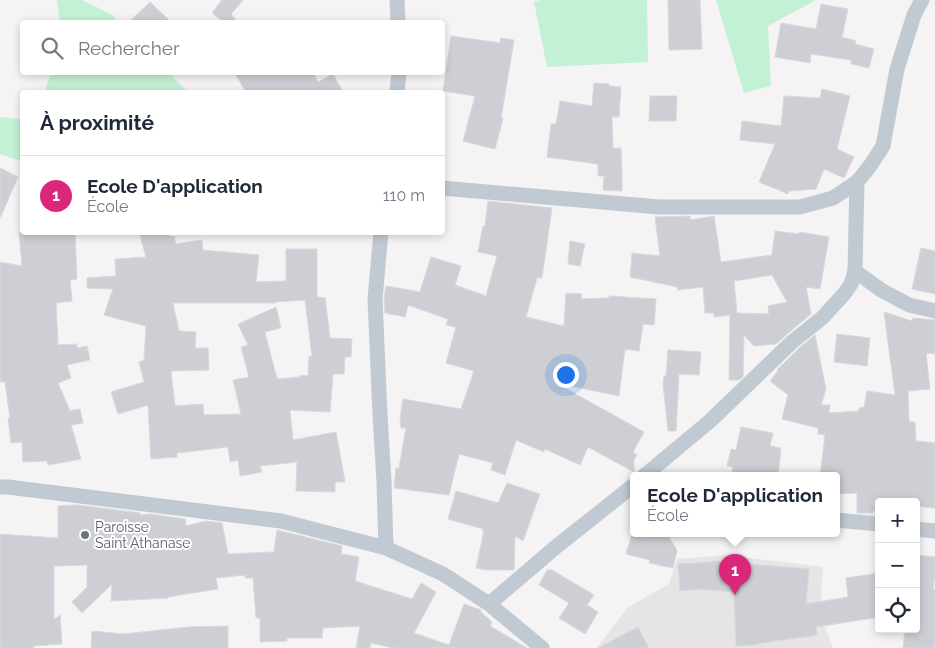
<!DOCTYPE html>
<html lang="fr">
<head>
<meta charset="utf-8">
<style>
	:root { --surface:#fff; --page:#f6f6f7; --text:#1f2937; --muted:#747a83; --line:#e0e1e3; --accent:#db2777 }
	body { margin:0; font-family:Raleway,sans-serif; background:var(--page); color:var(--text) }
	.controls { position:absolute; right:15px; bottom:15px; display:grid; overflow:hidden; border-radius:5px; box-shadow:0 2px 8px #0003 }
	.controls button { width:45px; height:45px; display:grid; place-items:center; padding:0; border:0; border-bottom:1px solid var(--line); background:var(--surface); color:var(--text); font:25px sans-serif }
	.you { position:absolute; left:565px; top:374px; width:18px; height:18px; margin:-12px; border:4px solid #fff; border-radius:50%; background:#1a73e8; box-shadow:0 0 0 8px #1a73e833 }
	.badge { display:grid; place-items:center; width:32px; height:32px; border-radius:50%; background:var(--accent); color:#fff; font-size:16px; font-weight:700 }
	.pin { position:absolute; translate:-50% -41px; filter:drop-shadow(0 1px 2px #0008) }
	.pin::after { content:''; position:absolute; top:26px; width:18px; height:15px; background:inherit; clip-path:polygon(0 0,100% 0,50% 100%) }
	.popup { position:absolute; left:630px; top:472px; width:210px; height:65px; box-sizing:border-box; display:grid; place-content:center; border-radius:5px; background:var(--surface); filter:drop-shadow(0 1px 4px #0005); font-size:16px; white-space:nowrap; color:var(--muted) }
	.popup b { font-size:19px; color:var(--text) }
	.popup::after { content:''; position:absolute; left:50%; top:100%; margin-left:-10px; border:10px solid transparent; border-top-color:var(--surface) }
	.list { margin:0; padding:0; list-style:none }
	h2 { display:flex; justify-content:space-between; align-items:center; height:65px; margin:0; padding:0 20px; font-size:21px }
	h2 small { font-size:16px; font-weight:400; color:var(--muted) }
	.list li { display:grid; grid-template-columns:32px 1fr auto; gap:15px; align-items:center; box-sizing:border-box; height:80px; padding:0 20px; border-top:1px solid var(--line) }
	.list b { display:block; font-size:19px; white-space:nowrap }
	.list p { margin:0; font-size:16px; white-space:nowrap; color:var(--muted) }
	.list em { font-size:16px; font-style:normal; color:var(--muted) }
	.icon { flex:none; width:28px; height:28px; fill:none; stroke:currentColor; stroke-width:2; stroke-linecap:round; stroke-linejoin:round }
	.map { position:relative; flex:none; width:935px; height:648px; overflow:hidden }
	.search { position:absolute; background:var(--surface); box-shadow:0 2px 8px #0003; left:20px; top:20px; width:425px; height:55px; display:flex; align-items:center; gap:12px; box-sizing:border-box; padding:0 18px; border-radius:5px; color:var(--muted); font-size:19px }
	.panel { position:absolute; background:var(--surface); box-shadow:0 2px 8px #0003; left:20px; top:90px; width:425px; height:145px; border-radius:5px }
	.map>svg:first-child { display:block }
</style>
</head>
<body>
<div class="map">
<svg width="935" height="648" viewBox="0 0 935 648">
	<rect width="100%" height="100%" fill="#f5f3f3"/>
	<path fill="#e6e4e5" d="M726 555 823 567 820 613 833 648H597L628 607 669 584 677 559Z"/>
	<path fill="#c3f1d5" d="M57 0H82L111 14 119 22H60Z
		M540 0H647L648 62 547 67 534 2Z
		M716 0H816L768 26 771 86 744 93Z
		M51 73H169L187 91 184 92H44Z
		M0 117 22 119V166L20 161 0 154Z"/>
	<path fill="#cdcfd5" stroke="#d7d9de" fill-rule="evenodd" d="M222 0H243L231 14 237 22H224L212 13Z
		M668 0H700L702 49 669 50Z
		M150 2 171 22H129Z
		M821 4 848 9 842 37 856 41 855 44 874 49 869 68 851 64V60L811 54 810 63 775 57 781 23 816 29Z
		M451 36 500 43 501 38 514 40 501 118H503L495 149 463 141 475 96 443 91Z
		M234 72H313L318 82 333 74 343 92H246Z
		M594 83 609 84V86L621 87 619 117H612L613 148H621L622 173V191L603 190 604 176H598V164L547 157 551 124H556L560 101 592 106Z
		M822 89 850 96 837 149 854 157 844 178 824 169 816 189 789 191 788 194 759 182 775 144 740 140 742 121 781 126 784 96 820 98Z
		M650 96H677L676 121H649Z
		M0 168 18 177 0 218Z
		M488 201 552 208 542 278H537L526 317 564 326 566 293 582 294 581 299 609 298V296L656 299 654 325 643 324 639 351 625 349 619 396 556 383 644 432 633 452 637 455 634 460V472L588 447 580 465 545 449 544 452 516 440 505 475 491 470 493 463 459 454 449 495 394 488 396 468H399L406 428H401L400 419 403 399 461 409 474 371 446 363 456 327 446 325 448 319 408 305 405 317 385 313 384 299 386 286 420 292 431 257 461 266 455 285 486 296 497 256 478 252 483 226H485Z
		M690 216V220L714 216 721 262 772 255 775 231 799 234V232L829 237 820 289 806 287 811 314 786 335 776 344 754 346 744 335 743 377 739 380H729L730 315 714 317V313H705L703 287 677 290 678 287 630 277 632 253 660 256 655 217ZM772 275 787 302 768 306 769 314 737 313 734 281Z
		M19 232H75L77 279 70 280 72 301 56 303 58 345 77 344V348L87 346 90 360 67 365 71 378 58 383 70 411 80 409 83 423 71 425 81 459 48 465 47 461 23 462 22 442 11 443 8 418H10L5 382H0V262L22 266Z
		M139 232H169L170 237 174 236 176 244 202 240 203 250 259 255 256 282 286 281V249H317V297L325 298 330 338 352 339 351 357H345L344 374H333L330 412 290 410 293 440 336 432 345 482H335V492L296 491 297 462 260 466 262 472 240 476 238 460 230 462 228 447 177 453V457L151 459 148 405 118 414 111 392 144 382 139 362 144 360 146 326 104 315 113 289 87 288V278L116 276 115 259 146 257ZM305 300 312 357 309 356 308 376 300 375V377L277 379 265 332 281 328 276 307 238 324 248 345 241 347 249 377 233 380 241 414 204 415 203 404 175 406 171 371 209 370 208 348H195L196 332 179 331 173 303H275V302Z
		M570 241 585 244 580 266 568 264Z
		M921 248 935 251V294L912 289Z
		M884 312 912 321 913 318 935 320V354L926 353 930 389 908 391 909 422H915L916 441 935 443V508L916 506V502H879V511H873V513H857V493L836 494V476H820L825 435 818 434V428L782 419 788 395 770 381 778 371 777 370 798 349 815 335 826 389 821 405H830L829 413 859 411V408L864 407 867 391 895 395Z
		M837 334 870 338 867 366 834 362Z
		M668 350 701 352 699 375 679 374 676 431H668L663 384 664 376H666Z
		M741 427 773 433 770 446 781 448 778 476H731L733 467 727 466 731 449 736 450Z
		M507 483 540 494 523 541 515 536 514 570H487L476 568 484 531H482L483 529 448 519 456 491 498 503Z
		M78 505 140 513V515L150 514 185 519 186 526 206 521 222 523 228 554 274 552 277 530 342 546 341 554 359 557 355 581 412 599 421 583 436 592 414 633 449 645 464 604 481 610V612L492 622 490 626 527 648H393L371 643 370 648H356L360 626 323 628 322 638H287V641L260 642V618H256L253 578H245V575L216 578 218 589 186 594 168 597V598L111 601 112 584 82 613 72 602 87 587V565L54 566V620L60 615 62 644 33 646 34 648H0V534L58 538V506Z
		M632 534H667L677 550 673 568 649 563 650 560 626 554Z
		M916 555 935 557V575L933 589H935V637L934 648H903L905 629H916Z
		M712 561 809 569 806 604 848 597 846 578 879 573V617L816 627 817 635 756 644V645L736 646 734 592 701 589 680 591 678 564 712 562Z
		M547 570H552L594 595 587 605 598 612 585 634 559 618 569 603 539 585Z
		M228 626V648H91L92 631 123 634 189 627Z
		M638 627 649 648H598Z"/>
	<g fill="none" stroke-linecap="round" stroke-linejoin="round">
		<path stroke="#c1cad2" stroke-width="15" d="M397 0 398 22
			M397 92 399 72
			M442 188 659 207H800L833 198 857 182 870 166 883 146 897 69 914 15 922 0
			M381 232 375 299 380 415 384 482 386 548
			M855 271 881 290 909 305 935 311
			M644 476 710 421 792 342 822 318 844 294 851 284 855 271 857 182
			M0 487H8L281 521 386 548 443 574 489 604 542 648
			M836 520 879 524
			M916 529 935 531
			M489 604 557 546 634 485"/>
	</g>
	<circle fill="#6b7280" stroke="#fff" stroke-width="2" cx="85" cy="535" r="5"/>
	<g text-anchor="middle" stroke-width="4" stroke-linejoin="round" paint-order="stroke">
		<g font-size="14" fill="#5b616d" stroke="#fff" text-anchor="start">
			<text x="95" y="532">Paroisse<tspan x="95" dy="16">Saint Athanase</tspan></text>
		</g>
	</g>
</svg>
<div class="controls">
<button>+</button>
<button>−</button>
<button><svg class="icon" aria-label="locate" viewBox="0 0 24 24"><circle cx="12" cy="12" r="6"/><path d="M12 2v4M12 18v4M2 12h4M18 12h4"/></svg></button>
</div>
<div class="you"></div>
<div class="pin badge" style="left:735px;top:595px">1</div>
<div class="popup"><b>Ecole D'application</b>École</div>
<div class="search"><svg class="icon" aria-label="search" viewBox="0 0 24 24"><circle cx="10" cy="10" r="6"/><path d="M15 15l6 6"/></svg>Rechercher</div>
<section class="panel">
<h2>À proximité<small></small></h2>
<ul class="list">
<li><span class="badge">1</span><div><b>Ecole D'application</b><p>École</p></div><em>110 m</em></li>
</ul>
</section>
</div>
</body>
</html>
